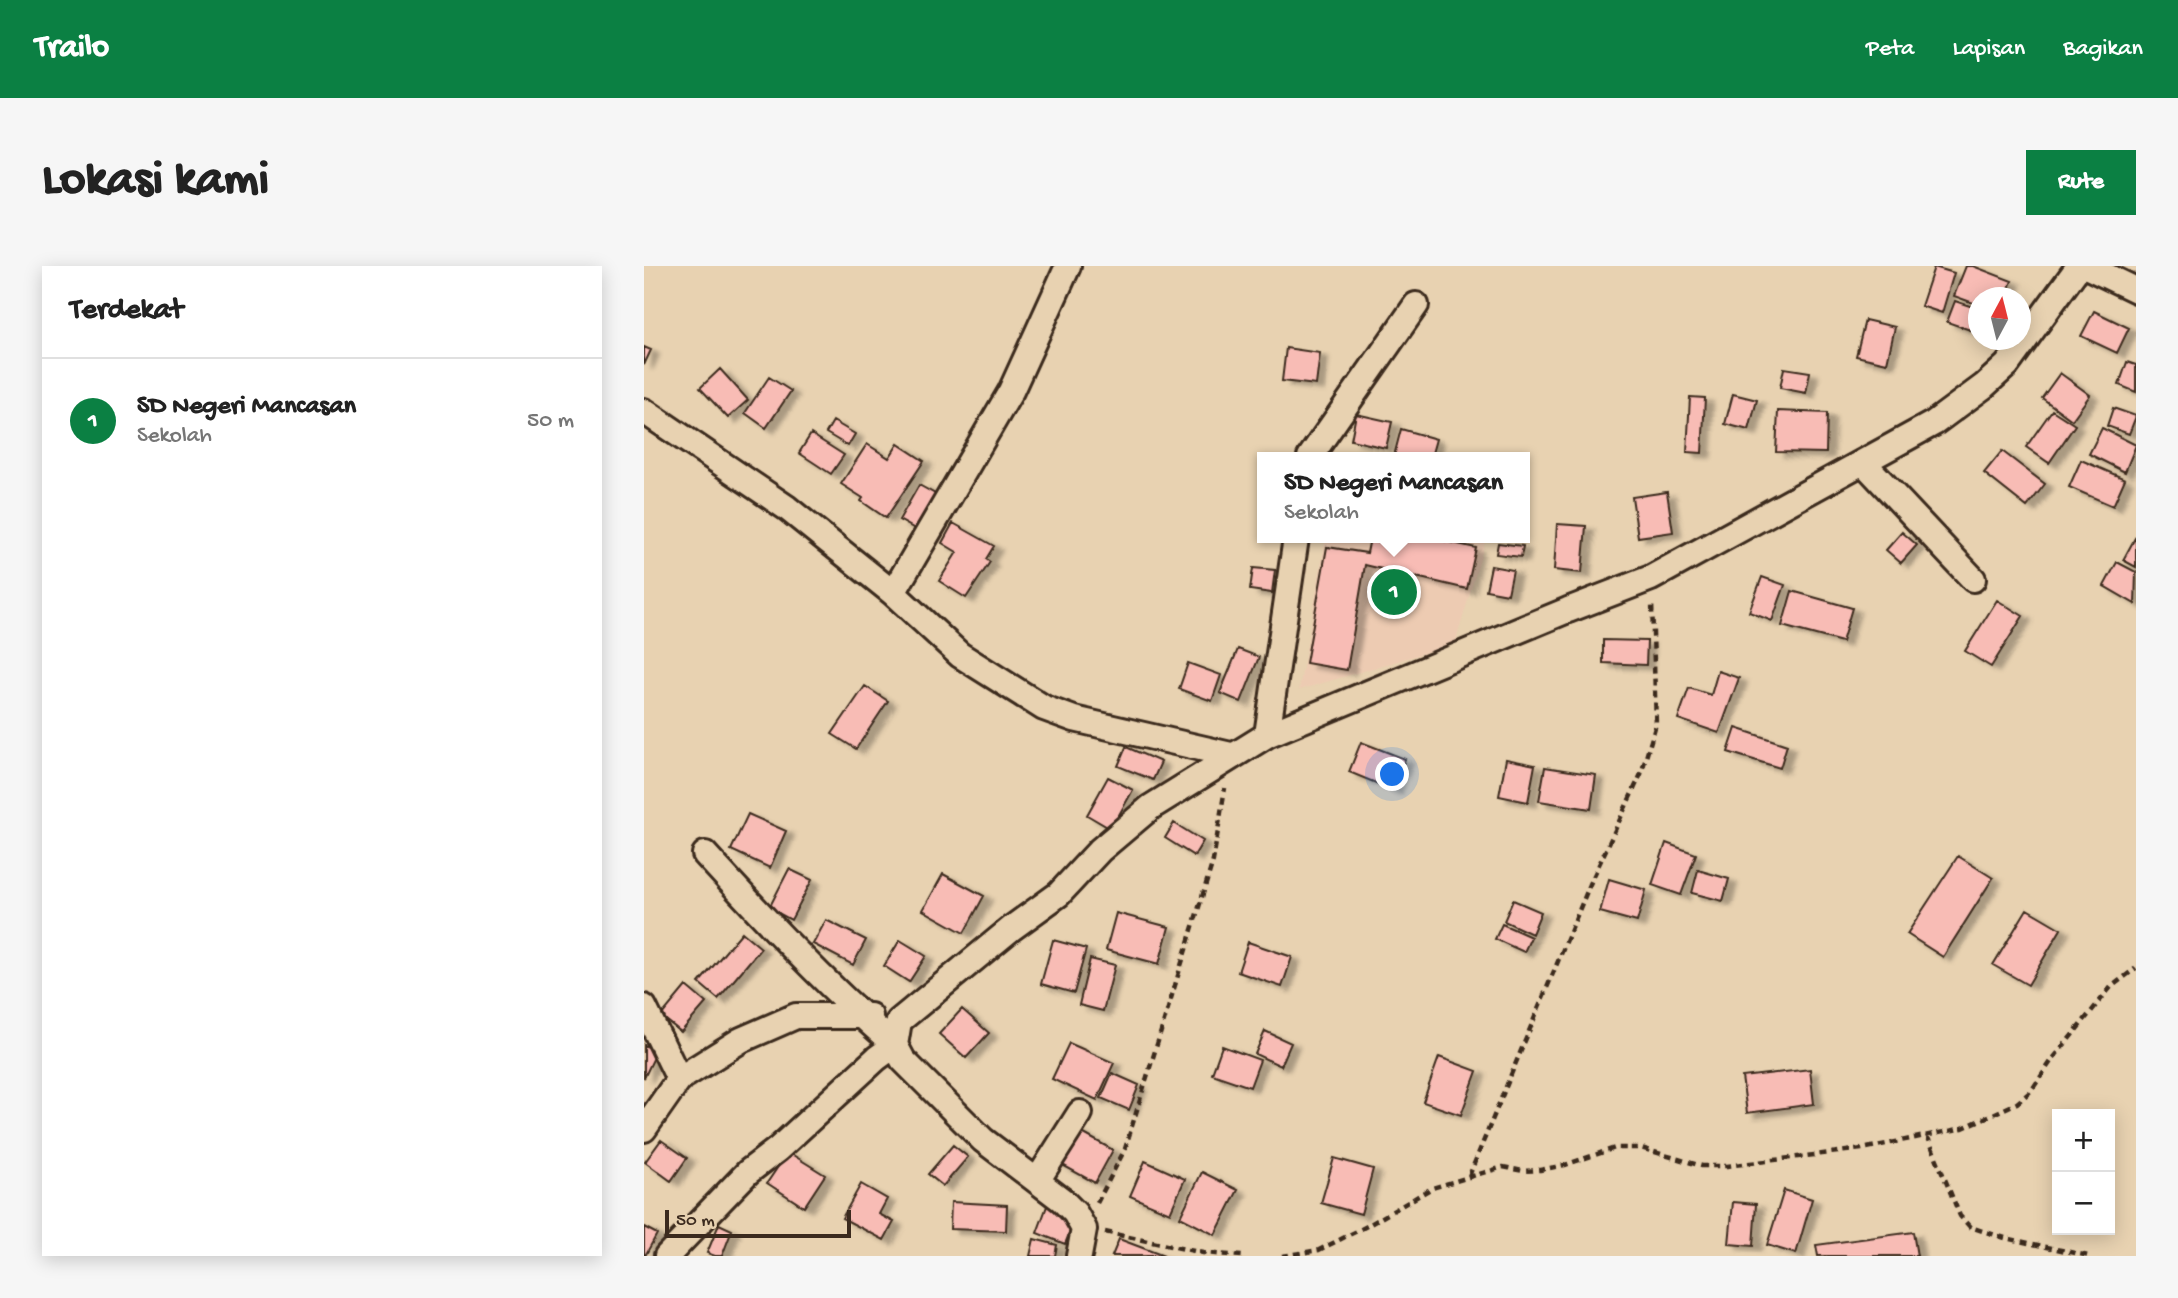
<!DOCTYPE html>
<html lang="id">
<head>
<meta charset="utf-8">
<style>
	:root { --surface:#fff; --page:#f6f6f6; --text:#222; --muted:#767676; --line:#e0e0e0; --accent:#0b8043 }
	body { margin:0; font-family:"Gochi Hand",sans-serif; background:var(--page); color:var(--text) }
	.controls { position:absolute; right:21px; bottom:21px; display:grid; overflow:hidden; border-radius:0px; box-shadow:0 4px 18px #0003 }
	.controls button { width:63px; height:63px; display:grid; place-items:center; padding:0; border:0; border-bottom:2px solid var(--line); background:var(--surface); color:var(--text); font:35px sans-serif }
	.compass { position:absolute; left:1324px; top:21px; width:63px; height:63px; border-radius:50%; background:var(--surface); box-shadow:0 4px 18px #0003; rotate:7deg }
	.scale { position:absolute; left:21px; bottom:18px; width:186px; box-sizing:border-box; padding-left:7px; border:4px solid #3b2a1e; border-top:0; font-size:19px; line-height:24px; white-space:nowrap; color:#3b2a1e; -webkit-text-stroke:5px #e8d2b1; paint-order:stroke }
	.you { position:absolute; left:749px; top:509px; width:24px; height:24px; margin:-18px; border:5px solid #fff; border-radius:50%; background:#1a73e8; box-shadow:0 0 0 10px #1a73e833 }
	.badge { display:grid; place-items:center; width:46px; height:46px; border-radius:50%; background:var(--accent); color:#fff; font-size:23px; font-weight:700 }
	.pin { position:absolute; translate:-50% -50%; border:4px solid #fff; box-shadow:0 2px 7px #0006 }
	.popup { position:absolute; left:613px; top:186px; width:273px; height:91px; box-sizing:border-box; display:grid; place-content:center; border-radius:0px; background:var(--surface); filter:drop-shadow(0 2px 5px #0005); font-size:23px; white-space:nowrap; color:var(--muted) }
	.popup b { font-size:26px; color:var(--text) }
	.popup::after { content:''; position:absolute; left:50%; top:100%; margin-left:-14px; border:14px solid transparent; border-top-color:var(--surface) }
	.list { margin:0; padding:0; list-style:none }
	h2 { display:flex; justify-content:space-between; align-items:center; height:91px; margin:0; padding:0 28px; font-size:30px }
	h2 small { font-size:23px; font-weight:400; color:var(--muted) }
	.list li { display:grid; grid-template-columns:46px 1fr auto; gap:21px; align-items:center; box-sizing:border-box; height:126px; padding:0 28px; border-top:2px solid var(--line) }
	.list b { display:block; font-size:26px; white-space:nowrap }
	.list p { margin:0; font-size:23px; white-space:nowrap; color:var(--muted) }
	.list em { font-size:23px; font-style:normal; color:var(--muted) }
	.map { position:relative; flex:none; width:1492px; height:990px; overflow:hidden; border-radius:0px }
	header { display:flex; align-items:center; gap:42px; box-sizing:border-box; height:98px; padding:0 35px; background:var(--accent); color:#fff }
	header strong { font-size:33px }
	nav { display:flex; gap:38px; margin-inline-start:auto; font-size:24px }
	.intro { display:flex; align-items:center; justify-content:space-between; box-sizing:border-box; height:168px; padding:0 42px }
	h1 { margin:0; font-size:49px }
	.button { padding:18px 32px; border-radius:0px; background:var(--accent); color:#fff; font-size:24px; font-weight:700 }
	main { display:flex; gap:42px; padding:0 42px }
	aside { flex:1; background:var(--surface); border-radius:0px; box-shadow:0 4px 18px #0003 }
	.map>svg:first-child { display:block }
</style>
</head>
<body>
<header>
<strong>Trailo</strong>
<nav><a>Peta</a><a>Lapisan</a><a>Bagikan</a></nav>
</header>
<div class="intro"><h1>Lokasi kami</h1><a class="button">Rute</a></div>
<main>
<aside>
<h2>Terdekat<small></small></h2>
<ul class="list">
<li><span class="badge">1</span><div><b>SD Negeri Mancasan</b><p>Sekolah</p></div><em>50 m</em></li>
</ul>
</aside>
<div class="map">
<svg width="1492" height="990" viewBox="0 0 1492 990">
	<defs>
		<filter id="shadow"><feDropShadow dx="8" dy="4.5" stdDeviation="2" flood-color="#0004"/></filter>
	</defs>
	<rect width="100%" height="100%" fill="#e8d2b1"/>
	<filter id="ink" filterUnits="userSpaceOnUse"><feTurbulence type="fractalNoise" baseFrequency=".0143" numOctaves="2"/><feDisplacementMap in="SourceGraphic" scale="14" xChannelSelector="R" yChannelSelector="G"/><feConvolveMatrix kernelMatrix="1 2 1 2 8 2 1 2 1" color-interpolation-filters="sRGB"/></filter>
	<g filter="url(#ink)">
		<path fill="#edcbb2" d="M682 272 842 273 811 378 655 424Z"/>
		<path fill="#f8bcb5" stroke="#3b2a1e" stroke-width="2" filter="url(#shadow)" d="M1322 0H1329L1368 15 1361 32H1335V39L1310 30Z
			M1290 1 1310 7 1298 47 1277 40Z
			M1311 35 1335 43V67L1303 56Z
			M1450 45 1485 62 1473 87 1437 70Z
			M1221 54 1251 61 1243 97 1212 90Z
			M0 81 7 84 0 99Z
			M642 82 676 87 672 119 638 115Z
			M1483 96 1492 99V126L1475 119Z
			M1140 102 1166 106 1162 127 1136 122Z
			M76 103 104 134 84 152 56 122Z
			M1416 107 1446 129 1428 154 1398 132Z
			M125 111 147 125 122 162 101 147Z
			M1089 128 1113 134 1105 164 1081 158Z
			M1046 131 1061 132 1058 187 1043 186Z
			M1469 142 1492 150 1485 168 1463 160Z
			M1408 144 1431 159 1405 197 1382 181Z
			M1134 145 1183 147 1182 187 1132 186Z
			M712 148 748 156 742 182 707 174Z
			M189 155 211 168 204 180 182 167Z
			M1458 162 1492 179 1481 206 1445 188Z
			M757 163 792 173 787 191 750 190Z
			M167 168 200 189 187 208 155 187Z
			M223 178 245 192 254 178 280 195 242 252 217 235 219 232 197 218Z
			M1358 185 1401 218 1383 241 1340 207Z
			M1437 194 1481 213 1469 240 1425 221Z
			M275 219 300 233 280 268 255 254Z
			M1023 226 1029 266 994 271 988 231Z
			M309 257 350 280 342 293 346 296 322 332 295 315 313 286 298 277Z
			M913 258 942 260 938 307 910 304Z
			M1258 266 1273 279 1257 297 1242 284Z
			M726 272H787L832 282 823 323 721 299 703 404 662 397 683 281 723 287Z
			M1491 272 1492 273V301L1479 294Z
			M854 277 879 280 877 291 852 288Z
			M1473 296 1492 306 1491 338 1460 320Z
			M847 300 869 304 864 328 842 324Z
			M609 302 631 304 628 327 606 324Z
			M1118 311 1141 319 1128 355 1105 346Z
			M1148 325 1208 342 1198 376 1138 360Z
			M1353 334 1379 350 1347 401 1321 385Z
			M959 374 1003 375 1002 399 959 397Z
			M594 383 615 391 597 436 576 427Z
			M544 397 577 409 568 435 535 423Z
			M1074 405 1095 412 1075 467 1034 453 1045 422 1067 429Z
			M221 420 244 435 212 483 188 468Z
			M1092 462 1143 479 1136 502 1084 486Z
			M717 476 761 493 749 524 705 506Z
			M482 481 517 496 509 514 474 500Z
			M862 493 891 499 884 536 855 530Z
			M901 501 952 509 947 543 895 535Z
			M464 511 489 524 467 563 443 549Z
			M104 548 142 565 126 602 87 584Z
			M530 557 559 575 550 590 521 572Z
			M1022 577 1052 588 1037 629 1008 619Z
			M1314 590 1349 612 1299 691 1263 668Z
			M145 603 168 614 147 654 125 642Z
			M1054 604 1085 613 1079 635 1048 627Z
			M299 608 340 630 320 667 279 644Z
			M965 613 1002 624 993 656 956 646Z
			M869 634 897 646 888 668 860 655Z
			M1383 643 1417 663 1384 719 1349 699Z
			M472 647 525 661 515 698 462 684Z
			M182 654 222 674 209 699 169 678Z
			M858 658 887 671 880 686 851 673Z
			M98 666 117 682 74 733 55 717Z
			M256 674 282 690 265 716 240 700Z
			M409 674 442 683 430 727 397 718Z
			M604 676 648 691 638 721 594 706Z
			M446 693 471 699 459 745 435 739Z
			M42 720 62 737 37 766 17 750Z
			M318 743 345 767 322 792 295 768Z
			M621 765 647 777 637 800 611 788Z
			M425 777 470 797 453 834 408 813Z
			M0 779 13 785 0 812Z
			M578 780 616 794 606 821 568 808Z
			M795 791 833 805 817 849 779 836Z
			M1166 803 1170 838 1103 847 1098 811Z
			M468 807 495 819 485 844 457 832Z
			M431 863 469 884 451 917 413 896Z
			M17 874 43 892 27 915 1 896Z
			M309 879 324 891 299 920 284 908Z
			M144 886 181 909 160 941 123 917Z
			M690 892 729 903 717 948 677 937Z
			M501 895 541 913 526 947 486 930Z
			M558 906 594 924 571 969 536 951Z
			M217 918 243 933 235 948 250 956 240 974 198 952Z
			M1140 924 1168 933 1152 988 1123 979Z
			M307 936 363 939 362 965 306 963Z
			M1089 936 1112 938 1109 980 1085 978Z
			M403 940 432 950 421 978 393 967Z
			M75 958 88 964 78 990H71L63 987Z
			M0 961 13 968 1 990H0Z
			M1269 966 1273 990H1174L1172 979Z
			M390 973 413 979 411 990H386Z
			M475 973 520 990H468Z"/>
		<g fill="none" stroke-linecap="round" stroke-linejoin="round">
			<g stroke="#3b2a1e" stroke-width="30">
				<path id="minor" d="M1442 0 1492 24
					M0 145 143 242 249 327 316 389 400 442 430 453 587 489
					M666 191 772 39
					M1219 196 1329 313
					M249 327 367 125 424 0
					M623 469 652 272
					M0 741 35 813
					M0 863 35 813 97 774 152 750H226
					M393 915 436 847
					M23 990 104 906 134 883 233 792 251 779C183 720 122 655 61 588
					M435 990 440 963 431 947 418 934 339 874 259 794 251 779 255 755 368 662 415 628 456 584 507 541 623 469 924 344 1007 312 1290 157 1340 120 1363 99 1435 0"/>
			</g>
			<path stroke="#3b2a1e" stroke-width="4.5" stroke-dasharray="7 5" stroke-linecap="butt" d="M1283 869 1316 950 1326 961 1361 972 1445 990
				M825 910 946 618 997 508 1012 458 1008 337
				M453 937 481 883 569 595 581 522
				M461 966 559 987 598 990
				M638 990 675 984 723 960 788 922 859 901 879 905 896 904 921 899 971 882H997L1058 900H1083L1218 883 1319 862 1373 837 1387 825 1408 794 1467 721 1492 702"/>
			<use href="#minor" stroke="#e8d2b1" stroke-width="24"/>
		</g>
	</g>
</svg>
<div class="controls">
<button>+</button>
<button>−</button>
</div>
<svg class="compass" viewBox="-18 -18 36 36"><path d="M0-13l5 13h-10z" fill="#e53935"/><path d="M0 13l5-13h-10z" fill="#767676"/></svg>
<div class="scale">50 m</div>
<div class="you"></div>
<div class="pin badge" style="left:750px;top:326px">1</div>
<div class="popup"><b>SD Negeri Mancasan</b>Sekolah</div>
</div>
</main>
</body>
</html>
